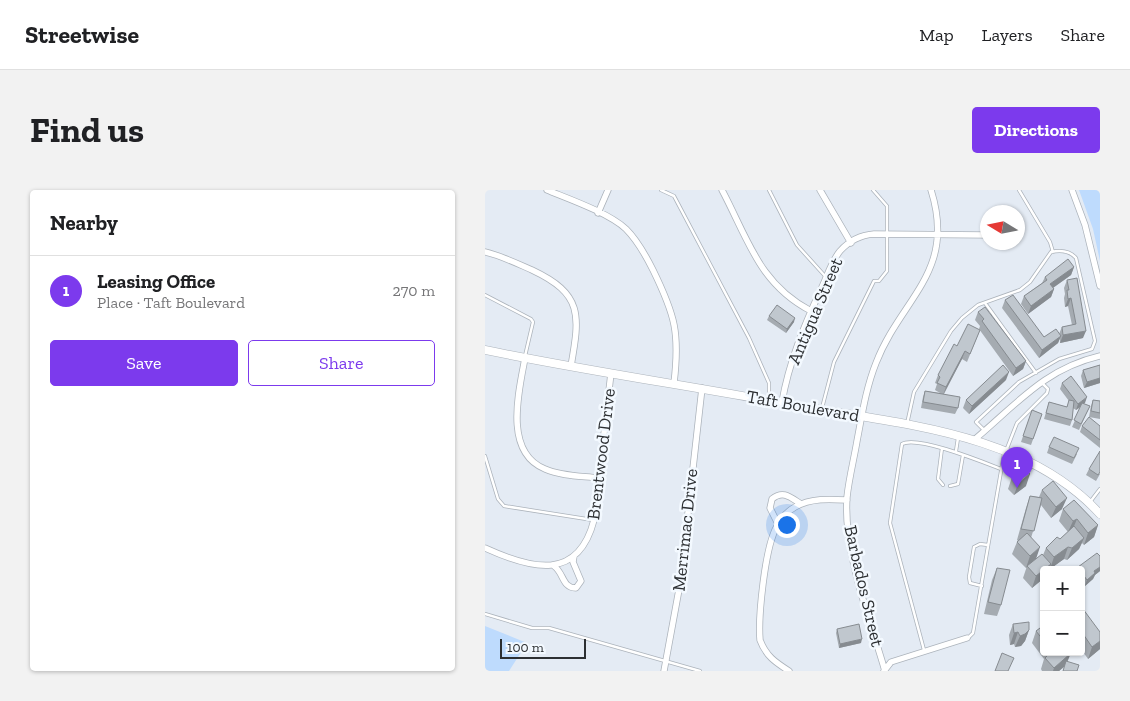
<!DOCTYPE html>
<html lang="en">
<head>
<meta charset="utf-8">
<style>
	:root { --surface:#fff; --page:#f2f2f2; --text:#202124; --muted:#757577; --line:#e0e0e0; --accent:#7c3aed }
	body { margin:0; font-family:"Zilla Slab",serif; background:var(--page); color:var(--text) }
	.controls { position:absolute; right:15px; bottom:15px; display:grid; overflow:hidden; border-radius:5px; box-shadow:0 1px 4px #0004 }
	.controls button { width:45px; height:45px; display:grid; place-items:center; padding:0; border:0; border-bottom:1px solid var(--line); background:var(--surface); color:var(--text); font:25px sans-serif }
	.compass { position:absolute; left:495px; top:15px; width:45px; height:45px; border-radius:50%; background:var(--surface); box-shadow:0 1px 4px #0004; rotate:280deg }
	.scale { position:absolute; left:15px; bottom:12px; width:86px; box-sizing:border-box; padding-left:5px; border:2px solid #2c2f32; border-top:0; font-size:14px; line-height:18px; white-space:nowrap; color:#2c2f32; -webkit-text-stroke:4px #f3f9ff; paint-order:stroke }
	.you { position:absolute; left:301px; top:334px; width:18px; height:18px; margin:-12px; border:4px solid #fff; border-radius:50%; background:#1a73e8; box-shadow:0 0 0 8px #1a73e833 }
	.badge { display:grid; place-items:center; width:32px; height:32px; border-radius:50%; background:var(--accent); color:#fff; font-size:16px; font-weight:700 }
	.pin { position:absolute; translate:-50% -41px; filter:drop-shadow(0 1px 2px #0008) }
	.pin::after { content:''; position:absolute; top:26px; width:18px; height:15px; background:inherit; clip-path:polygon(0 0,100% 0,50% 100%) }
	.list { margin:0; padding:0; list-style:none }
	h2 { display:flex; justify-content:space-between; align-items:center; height:65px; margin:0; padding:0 20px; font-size:21px }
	h2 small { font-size:16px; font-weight:400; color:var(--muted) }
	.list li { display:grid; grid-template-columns:32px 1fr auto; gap:15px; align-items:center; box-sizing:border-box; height:70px; padding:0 20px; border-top:1px solid var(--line) }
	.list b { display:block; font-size:19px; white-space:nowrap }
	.list p { margin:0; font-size:16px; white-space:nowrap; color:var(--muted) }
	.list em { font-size:16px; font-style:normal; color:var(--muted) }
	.actions { display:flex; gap:10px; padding:15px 20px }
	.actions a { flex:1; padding:11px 0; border:1px solid var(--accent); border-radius:5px; text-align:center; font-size:18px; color:var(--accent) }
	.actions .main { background:var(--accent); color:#fff }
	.map { position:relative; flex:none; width:615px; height:481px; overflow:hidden; border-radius:5px }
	header { display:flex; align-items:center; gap:30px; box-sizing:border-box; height:70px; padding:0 25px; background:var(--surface); border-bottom:1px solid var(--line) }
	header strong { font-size:24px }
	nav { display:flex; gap:28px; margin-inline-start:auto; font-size:18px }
	.intro { display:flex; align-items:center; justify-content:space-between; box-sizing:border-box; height:120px; padding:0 30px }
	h1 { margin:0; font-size:35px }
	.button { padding:12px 22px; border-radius:5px; background:var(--accent); color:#fff; font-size:18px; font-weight:700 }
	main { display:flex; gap:30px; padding:0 30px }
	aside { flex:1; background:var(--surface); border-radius:5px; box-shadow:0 1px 4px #0004 }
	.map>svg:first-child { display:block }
</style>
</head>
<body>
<header>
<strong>Streetwise</strong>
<nav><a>Map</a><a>Layers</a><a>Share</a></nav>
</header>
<div class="intro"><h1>Find us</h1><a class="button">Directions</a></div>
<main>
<aside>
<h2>Nearby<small></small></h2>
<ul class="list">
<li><span class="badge">1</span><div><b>Leasing Office</b><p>Place · Taft Boulevard</p></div><em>270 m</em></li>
</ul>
<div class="actions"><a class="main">Save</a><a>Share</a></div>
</aside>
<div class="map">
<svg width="615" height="481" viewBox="0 0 615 481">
	<rect width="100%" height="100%" fill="#e4ebf4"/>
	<path fill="#bedbfd" d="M594 0H615V71L608 39Z
		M0 436 42 453 24 481H0Z"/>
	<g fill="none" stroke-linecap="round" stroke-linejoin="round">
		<g stroke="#acb3bb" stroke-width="4">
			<path id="lane" d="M176 0 189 6 264 148 284 193V209
				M284 0 312 55 340 86
				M534 0 565 52 568 62
				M0 105 46 129 48 132 40 166
				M500 113 551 183
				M337 218 349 172 389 91H394L402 81V16L388 0
				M422 234 429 202 466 141 477 128 493 115 535 100 545 92 566 62C575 60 585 61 591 68L610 151 607 159 574 169 534 192 491 232 499 240
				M457 258 453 289 458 295
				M471 261 473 248
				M521 261 532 233 562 203 563 199 557 193
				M0 266 13 309 19 316 108 330
				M465 296 473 294 478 265
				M605 312 615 299
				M497 396 485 393 484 387 489 357 495 354 503 355
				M0 424 47 438H64L215 481
				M483 448 488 443 519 264
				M439 460 405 333 417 254C432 245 498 272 516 279"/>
		</g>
		<g stroke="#acb3bb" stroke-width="7">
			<path id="street" d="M62 0C84 9 124 23 141 39 152 50 161 66 168 80 190 125 195 143 189 193
				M237 0C263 49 274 94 326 121
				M335 0 366 53
				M587 0 600 35 615 96
				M113 23 123 0
				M0 62C17 66 31 73 47 80 98 104 95 125 86 176
				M40 168C34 201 18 262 60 279 76 286 96 286 113 288
				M297 212C304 172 319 136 336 99 342 87 346 72 355 61 364 51 376 45 389 44L502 45
				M489 250C531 215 559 179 615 166
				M293 334 285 318 287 309C298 300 305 307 316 314
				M0 358C46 379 93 392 109 330L126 183
				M69 376C79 383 77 398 91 398L96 391 88 372 89 366
				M179 481 195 394 217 198
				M304 481C290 472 281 466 275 450 273 425 280 362 290 340 294 331 301 322 310 317 326 308 344 309 362 310
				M399 481 406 472 482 448
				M400 481C385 429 358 362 362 307 364 288 369 269 372 251 377 225 381 198 391 173 416 108 472 82 446 0"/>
		</g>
		<g stroke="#acb3bb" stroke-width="9">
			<path id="secondary" d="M0 160C102 181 206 196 308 215 413 234 539 241 615 324"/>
		</g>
		<use href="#lane" stroke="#fff" stroke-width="2.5"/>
		<use href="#street" stroke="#fff" stroke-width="5.5"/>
		<use href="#secondary" stroke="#fff" stroke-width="8"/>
	</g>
	<path fill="#a5abb1" d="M589 77 586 85 568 98 569 99 566 107 543 124 536 114 539 106 557 93 560 87Z
		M582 90 598 148 575 153V148L573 153 554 168 517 118 520 110 559 147 574 144 577 137 587 135 583 116 580 117 579 108 580 104 579 98Z
		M493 122 541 171 538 179 528 186 494 139 495 136 490 130Z
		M284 126 309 132 301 143 282 130Z
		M495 140 482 172 477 169 459 204 473 218 470 224 436 218 438 207 440 201 455 203 450 200 452 194 450 193 453 185 472 156Z
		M615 175V193L599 198 596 186 598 180Z
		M521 190 484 224 478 218 481 210Z
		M577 193 599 214 605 216 594 240 587 237 596 217 591 220 588 218 587 230 585 236 559 229 564 212 582 217 584 211 575 199Z
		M608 210 615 211V229L604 227 606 216Z
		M547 220 557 224 546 255 536 252Z
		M597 236H615V258L595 242Z
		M564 257 592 264 587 274 562 263Z
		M604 279 615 284 611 291 601 285Z
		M527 287 541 296 529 305 523 299Z
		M557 300 577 319 566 328 556 315 546 348 551 369 558 365 561 358 575 349 583 342 574 331 578 319 613 335 609 347 599 355 597 353 594 359 582 370 579 369 565 379 564 378V380H559V388L547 398 538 388 542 376 541 378 527 364 532 352 533 351 532 350 541 318 545 306 554 307Z
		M615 366V381L610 385 608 389 600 396 596 391V380H592L593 377Z
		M512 378 516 415 512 426 499 424 507 390Z
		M596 421 615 459 603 469 596 459Z
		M528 434 544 440 540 451 536 456 530 457 529 454 525 455 524 445Z
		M559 435V462H585L579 477 574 481H557L556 479 559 469 547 453 551 441Z
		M352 439 376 453 354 458 351 443Z"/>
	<path fill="#868b90" d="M589 77 586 85 562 102 565 94Z
		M569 99 566 107 543 124 546 116Z
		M586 108 583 116 580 117 583 109Z
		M310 128 309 132 301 143 302 139Z
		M601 141 598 148 575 153 578 145Z
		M576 146 573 153 554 168 557 160Z
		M480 161 477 169 458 205 461 197Z
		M541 171 538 179 528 186 531 178Z
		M524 182 521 190 484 224 487 216Z
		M615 188V193L599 198 602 192Z
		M602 207 600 213 591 220 593 214Z
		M545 284 541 296 529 305 533 294Z
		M582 308 577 319 566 328 571 317Z
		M592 329 587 341 583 342 588 331Z
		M613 335 609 347 599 355 603 343Z
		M599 348 594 359 582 370 587 358Z
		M555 357 551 369 541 378 545 366Z
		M583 357 579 369 565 379 569 367Z
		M566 374 564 380H559Z
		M615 377V381L610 385 608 389 600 396 602 390 609 381Z
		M559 380V388L547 398 551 386Z
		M544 440 540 451 536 456 530 457 535 446Z
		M533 442 529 454 525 455 529 443Z
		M377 449 376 453 354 458 355 454Z
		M615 451V459L603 469 607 457Z
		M586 463 581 475 574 481H568L569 478Z"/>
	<path fill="#c0c7ce" stroke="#868b90" d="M583 69 589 77 565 94 569 99 546 116 539 106 562 90 560 87Z
		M592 88 601 141 578 145 577 137 591 134 586 108 583 109 582 100H584L582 90Z
		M528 105 559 147 571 139 576 146 557 160 520 110Z
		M292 115 310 128 302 139 284 126Z
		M500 117 541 171 531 178 497 131 499 129 493 122Z
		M483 134 495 140 485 164 480 161 461 197 452 193 455 187 453 185 469 154 472 156Z
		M518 175 524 182 487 216 481 210Z
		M615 175V188L602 192 598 180Z
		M586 186 602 207 593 214 577 193Z
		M440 201 475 207 473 218 438 212Z
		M584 210 589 211 587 230 561 223 564 212 582 217Z
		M608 210 615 211V223L606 221Z
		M597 213 605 216 596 234 589 230Z
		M547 220 557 224 548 249 538 246Z
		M604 227 615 236V250L597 236Z
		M569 247 594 258 589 268 564 257Z
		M615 261V282L613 285 604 279Z
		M539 278 545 284 533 294 527 287Z
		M568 291 582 308 571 317 557 300Z
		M545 306 557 308 549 341 536 339Z
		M589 310 613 335 603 343 592 329 588 331 578 319Z
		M589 336 599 348 587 358 583 357 569 367 561 358 572 347 575 349Z
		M542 343 555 357 545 366 532 352Z
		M612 363 615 366V377L609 381 610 383 602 390 596 382V380H595L593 377Z
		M557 364 566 374 551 386 542 376Z
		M512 378 525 380 516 415 503 412Z
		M598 419 615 442V451L607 457 596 441V421Z
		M544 432V440L540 444 535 446 533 442 529 443 528 434Z
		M374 434 377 449 355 454 352 439Z
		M559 435V451L551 441Z
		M566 462H585L586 463 569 478 560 468Z
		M517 463 529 468 523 481H510Z
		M581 471 594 475 592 481H578Z"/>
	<g text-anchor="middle" stroke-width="5" stroke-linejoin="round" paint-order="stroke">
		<g font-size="18" fill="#2c2f32" stroke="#f3f9ff">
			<text transform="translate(330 121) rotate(-67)" y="6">Antigua Street</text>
			<text transform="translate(318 216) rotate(10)" y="6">Taft Boulevard</text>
			<text transform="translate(116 264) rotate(-83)" y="6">Brentwood Drive</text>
			<text transform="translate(200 340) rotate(-84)" y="6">Merrimac Drive</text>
			<text transform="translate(379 396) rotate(77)" y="6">Barbados Street</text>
		</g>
	</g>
</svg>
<div class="controls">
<button>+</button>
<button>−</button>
</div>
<svg class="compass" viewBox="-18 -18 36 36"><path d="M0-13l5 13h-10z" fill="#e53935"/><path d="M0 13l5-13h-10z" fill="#757577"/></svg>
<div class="scale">100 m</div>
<div class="you"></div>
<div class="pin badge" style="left:532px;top:298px">1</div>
</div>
</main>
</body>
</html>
